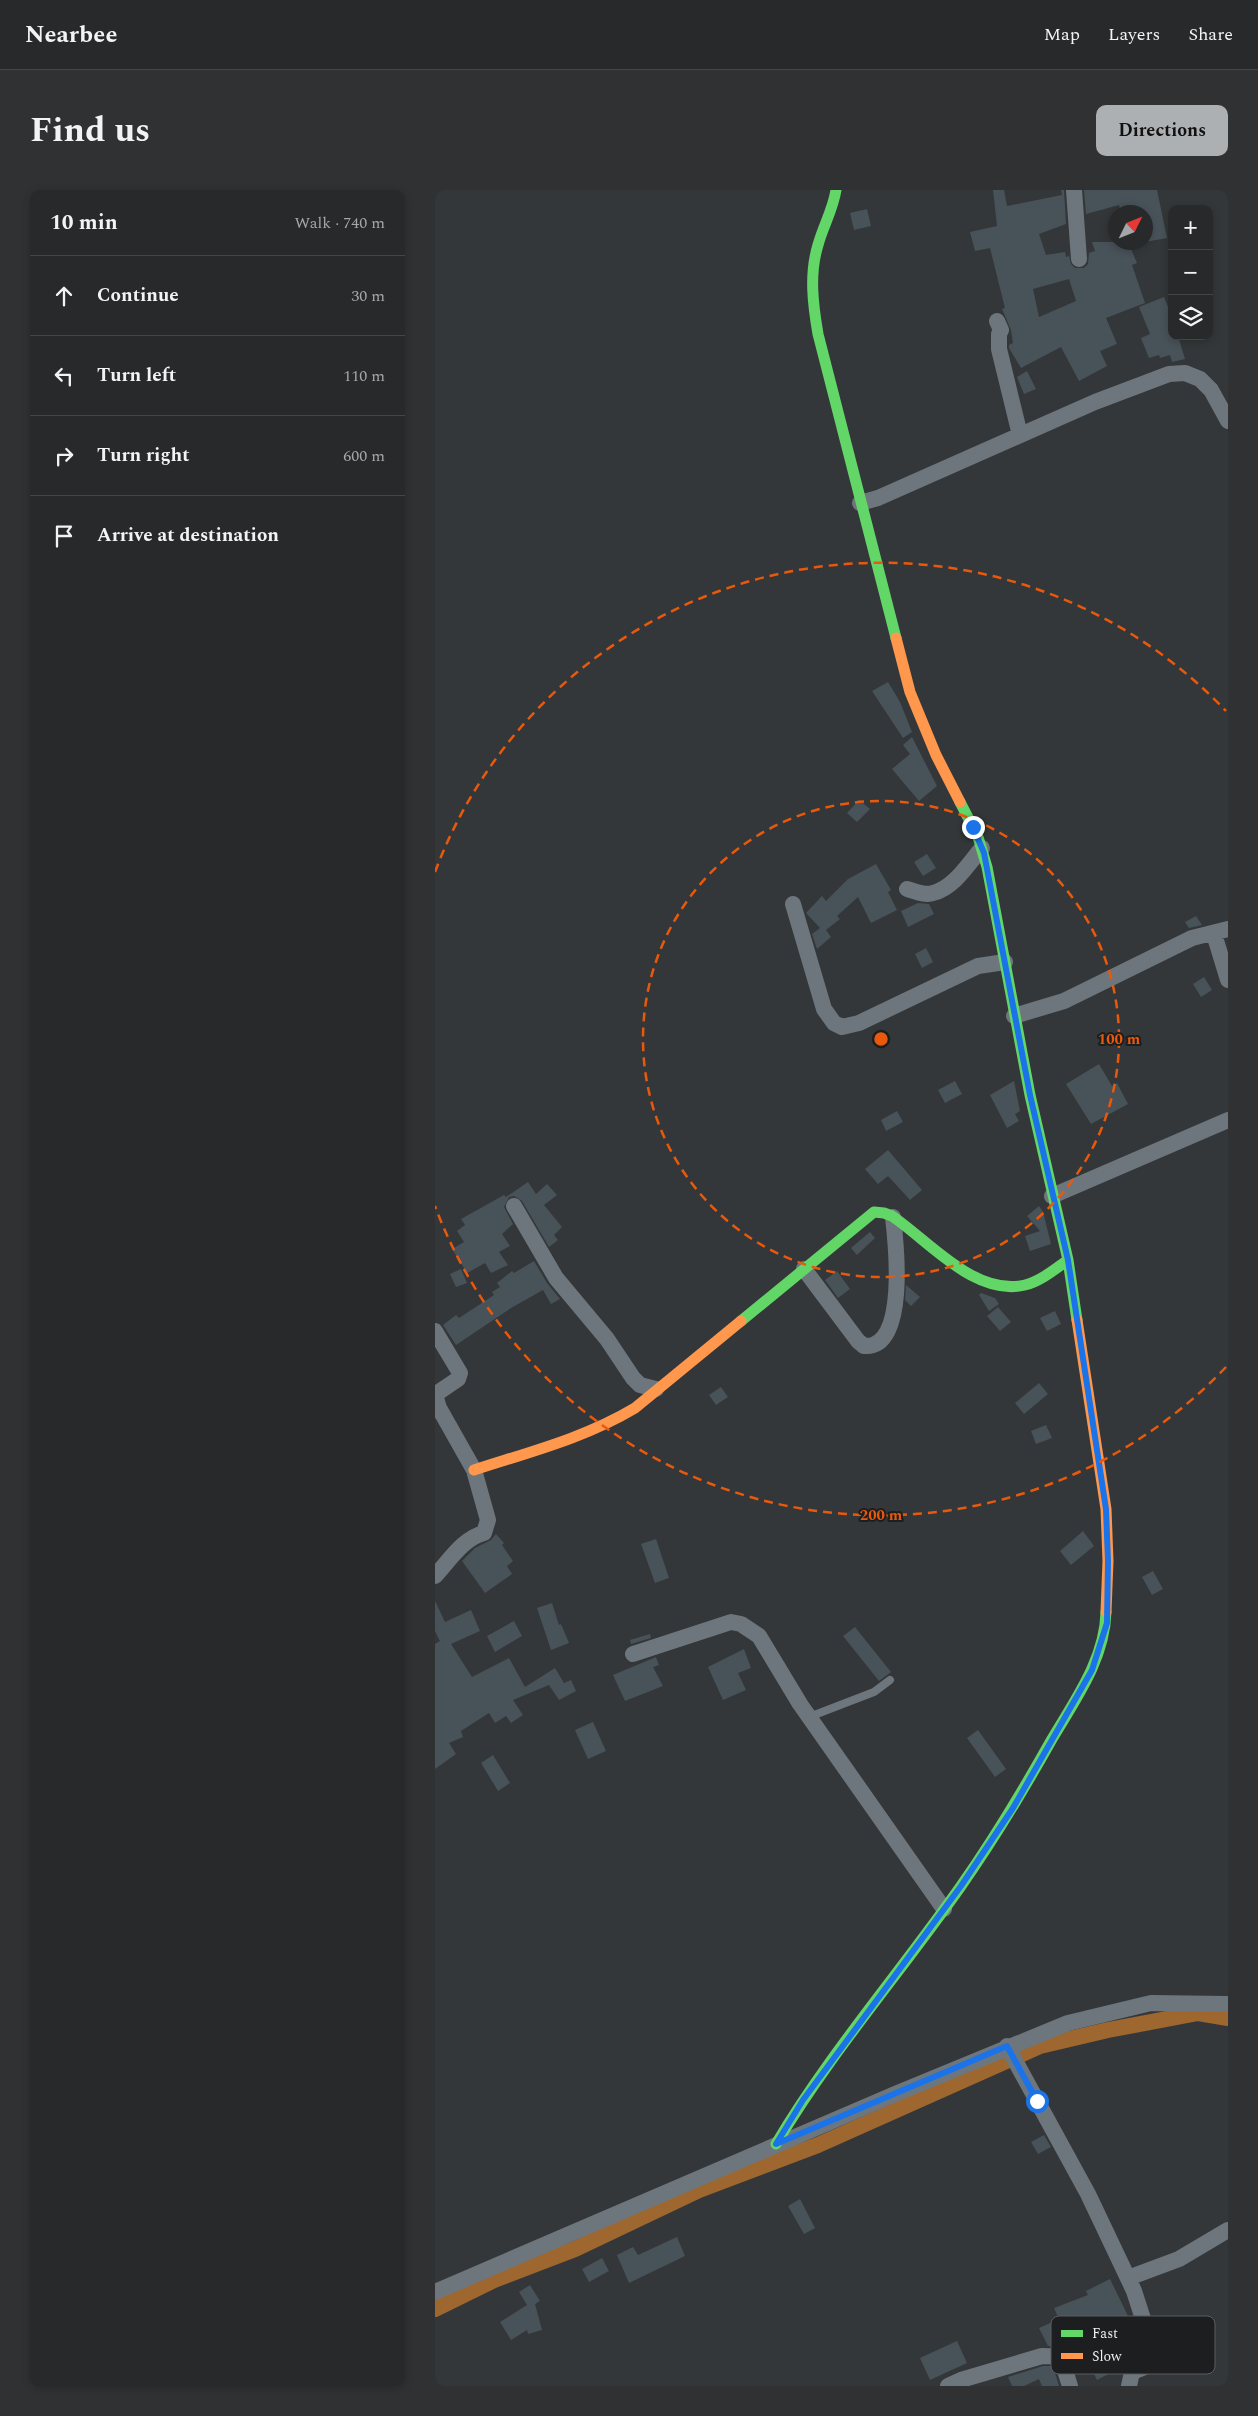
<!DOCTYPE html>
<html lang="en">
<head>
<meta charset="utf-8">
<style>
	:root { --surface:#27292b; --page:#2f3133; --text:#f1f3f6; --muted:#a4a6a9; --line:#434547; --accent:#adb0b3 }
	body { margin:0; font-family:Spectral,serif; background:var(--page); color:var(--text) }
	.controls { position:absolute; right:15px; top:15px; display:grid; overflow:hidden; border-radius:10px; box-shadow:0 2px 8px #0003 }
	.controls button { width:45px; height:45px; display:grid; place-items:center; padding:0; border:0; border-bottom:1px solid var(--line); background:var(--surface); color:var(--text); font:25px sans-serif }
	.compass { position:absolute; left:673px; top:15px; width:45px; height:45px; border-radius:50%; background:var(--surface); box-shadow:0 2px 8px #0003; rotate:47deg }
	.stop { position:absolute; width:15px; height:15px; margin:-11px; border:4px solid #1a73e8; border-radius:50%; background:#fff }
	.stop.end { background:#1a73e8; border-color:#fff; box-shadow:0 1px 5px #0008 }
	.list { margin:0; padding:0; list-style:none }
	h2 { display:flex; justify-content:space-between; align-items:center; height:65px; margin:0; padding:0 20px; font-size:21px }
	h2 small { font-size:16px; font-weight:400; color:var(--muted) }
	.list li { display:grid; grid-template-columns:32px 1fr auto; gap:15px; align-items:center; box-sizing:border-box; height:80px; padding:0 20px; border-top:1px solid var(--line) }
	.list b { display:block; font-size:19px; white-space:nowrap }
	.list em { font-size:16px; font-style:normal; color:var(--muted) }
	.icon { flex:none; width:28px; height:28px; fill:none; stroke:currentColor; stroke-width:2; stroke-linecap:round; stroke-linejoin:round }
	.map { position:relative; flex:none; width:793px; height:2196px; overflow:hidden; border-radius:10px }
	header { display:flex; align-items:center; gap:30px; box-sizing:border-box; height:70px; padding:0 25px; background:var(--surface); border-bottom:1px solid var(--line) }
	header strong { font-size:24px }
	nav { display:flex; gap:28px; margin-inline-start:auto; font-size:18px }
	.intro { display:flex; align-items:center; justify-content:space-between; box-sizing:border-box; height:120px; padding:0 30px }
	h1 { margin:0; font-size:35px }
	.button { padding:12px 22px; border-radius:10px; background:var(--accent); color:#111; font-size:18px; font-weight:700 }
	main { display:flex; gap:30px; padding:0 30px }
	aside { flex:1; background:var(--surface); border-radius:10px; box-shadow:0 2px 8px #0003 }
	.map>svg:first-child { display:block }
</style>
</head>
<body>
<header>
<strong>Nearbee</strong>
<nav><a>Map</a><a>Layers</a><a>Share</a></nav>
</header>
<div class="intro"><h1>Find us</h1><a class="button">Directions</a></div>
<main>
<aside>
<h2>10 min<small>Walk · 740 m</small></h2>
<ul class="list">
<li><svg class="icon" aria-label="ahead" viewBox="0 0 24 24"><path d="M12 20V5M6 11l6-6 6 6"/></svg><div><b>Continue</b></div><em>30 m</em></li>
<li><svg class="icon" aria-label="left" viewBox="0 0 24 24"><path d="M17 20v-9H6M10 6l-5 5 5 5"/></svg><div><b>Turn left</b></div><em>110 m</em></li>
<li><svg class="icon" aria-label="right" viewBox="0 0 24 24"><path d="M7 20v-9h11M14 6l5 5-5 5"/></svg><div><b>Turn right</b></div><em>600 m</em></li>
<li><svg class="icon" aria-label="arrive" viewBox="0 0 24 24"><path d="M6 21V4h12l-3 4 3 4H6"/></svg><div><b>Arrive at destination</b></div></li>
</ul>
</aside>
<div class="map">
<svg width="793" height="2196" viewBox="0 0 793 2196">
	<rect width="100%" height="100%" fill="#343739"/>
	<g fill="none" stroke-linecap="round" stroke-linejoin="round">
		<path stroke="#9e672f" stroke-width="16" d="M0 2119 59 2090 140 2059 264 2000 383 1955 605 1856 673 1840 763 1823 793 1828"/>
	</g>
	<path fill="#485259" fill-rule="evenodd" d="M558 0H569L572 16 627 5 626 0H629L631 34 604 44 611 65 630 62 631 67 634 66 636 74 640 78H649L653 74 654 63 660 61 657 52H693L702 73 697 75 710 113 671 128 682 154 665 161 672 176 644 191 626 157 586 178 574 158V155L578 153 576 140 567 119 570 118 555 58 540 61 535 42 562 36ZM634 89 641 111 604 127 598 99Z
		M649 0H722L732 48 710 52V22H686L684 15 651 24Z
		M432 19 436 36 419 40 415 23Z
		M729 107 737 127V146H743L750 169 737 172 735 165 725 168 724 165 714 168 706 148 715 144 704 117Z
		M592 181 601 199 589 204 582 187Z
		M453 492 465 512 477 542 468 548 437 501Z
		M477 547 502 596 484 611 457 579 475 564 468 555Z
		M424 610 435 619 422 632 412 623Z
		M492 664 501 678 488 686 479 672Z
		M441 674 456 700 453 702 462 720 436 733 423 707 402 726 405 729 391 740 396 747 382 759 377 744 385 738 371 723 387 706 391 711 413 689Z
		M483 713 494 714 499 724 473 737 466 721Z
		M761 726 767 735 754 738 750 732Z
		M491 758 498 772 487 778 480 764Z
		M769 787 777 800 766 807 758 794Z
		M664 874 677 896 682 893 693 914 656 934 631 894Z
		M520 891 527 904 510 913 503 900Z
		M579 891 585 921 580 924 584 931 572 938 555 905Z
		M462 921 468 932 451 941 446 930Z
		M453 960 487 1000 475 1010 453 986 443 994 430 979Z
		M93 992 101 1004 112 994 122 1005 109 1015 127 1037 119 1045 123 1050 114 1057 87 1011 79 1006 74 1007 69 1017 78 1034 67 1044 75 1056 64 1062 73 1075 56 1083 50 1073 32 1083 17 1059 29 1052 22 1041 30 1035 26 1029 69 1005 71 1007Z
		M604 1016 608 1022 616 1054 595 1061 590 1046 605 1041 592 1026Z
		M435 1042 440 1048 422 1065 416 1058Z
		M99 1071 112 1093 125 1109 116 1114 108 1100 76 1118 21 1155 8 1135 21 1125 24 1128 59 1105 57 1102 65 1097 62 1093 77 1081 79 1083Z
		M26 1079 32 1093 21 1097 15 1084Z
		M402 1081 415 1099 403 1108 390 1090Z
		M471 1095 485 1107 476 1116 470 1110Z
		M546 1103 560 1108 564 1114 554 1121 544 1105Z
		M563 1117 576 1132 565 1141 552 1126Z
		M620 1121 626 1134 612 1141 605 1128Z
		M604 1193 613 1204 589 1224 580 1213Z
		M286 1197 293 1207 281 1215 274 1205Z
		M611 1235 617 1248 601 1254 596 1241Z
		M648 1341 659 1356 636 1375 625 1361Z
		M61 1344 69 1353 67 1355 78 1371 72 1376 77 1384 50 1403 27 1371 40 1358 56 1350Z
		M221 1349 234 1388 220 1393 206 1354Z
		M718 1381 728 1399 717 1405 707 1387Z
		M0 1411 10 1432 36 1420 45 1441 16 1454 37 1487 74 1468 90 1497 120 1478 129 1493 136 1490 141 1501 124 1510 114 1495 78 1510 88 1525 76 1533 71 1526 60 1533 54 1523 26 1541 28 1547 14 1553 21 1564 0 1579V1454L5 1451 0 1441Z
		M117 1413 124 1435 126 1434 134 1453 116 1460 102 1418Z
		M79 1431 87 1446 60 1462 52 1446Z
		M420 1437 456 1482 444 1491 408 1446Z
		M215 1444 216 1448 196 1454 195 1450Z
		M309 1459 316 1478 303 1483 311 1500 288 1510 273 1477Z
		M221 1467 224 1475 218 1477 228 1496 190 1511 178 1485Z
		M158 1532 171 1561 153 1569 140 1540Z
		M543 1540 571 1579 560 1587 532 1548Z
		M58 1565 75 1593 63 1601 46 1573Z
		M609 1945 616 1957 603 1964 596 1952Z
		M365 2009 380 2038 369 2044 353 2016Z
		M242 2047 250 2066 194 2093 182 2065 198 2057 203 2065Z
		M167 2068 174 2081 154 2092 147 2079Z
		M675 2089 694 2128 636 2153 637 2156H613L604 2138 624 2129 619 2118 653 2105 651 2101Z
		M95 2095 105 2111 100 2114 107 2140 93 2144 92 2140 76 2150 65 2132 92 2115 84 2102Z
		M522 2151 532 2173 495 2190 485 2168Z
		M674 2161 683 2179 662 2190 654 2174Z
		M608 2176H618L624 2196H607L604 2189 589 2196H577L573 2187Z"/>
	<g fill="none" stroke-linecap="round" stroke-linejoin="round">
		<path stroke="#6e767d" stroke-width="8" d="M374 1527 439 1502 455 1490"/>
		<path stroke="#6e767d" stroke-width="16" d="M639 0 644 69
			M562 131 566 140 564 144V159L585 245
			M425 313 443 308 660 212 734 184 750 183 765 189 776 200 793 231
			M472 699C480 701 490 706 498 703 519 698 534 673 547 658
			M358 714 389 819 399 833 407 837 424 833 543 776 570 772
			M779 744 793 790
			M579 826 629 811 757 748 793 739
			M617 1006 793 930
			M79 1016 121 1088 172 1149 198 1188 205 1195 221 1199
			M369 1079 423 1151 429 1156C473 1160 461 1053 458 1027
			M0 1141 25 1183 23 1189 4 1202 1 1208 4 1218 39 1280 53 1330 49 1343C28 1348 14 1371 0 1386
			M198 1464 296 1432 306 1434 324 1446 365 1514 509 1719
			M572 1856 653 2004 699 2101 709 2132 718 2147 721 2157 715 2175 697 2182 694 2196
			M693 2088 744 2069 793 2040
			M0 2102 460 1904 633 1833 716 1813 793 1814
			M625 2165 635 2196
			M513 2196 526 2190 607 2166 633 2167 654 2164 663 2156 709 2132"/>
		<path stroke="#63d668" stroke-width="11" d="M401 0C398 20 388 36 383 55 374 84 378 115 383 144L461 448
			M525 612 543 647 552 677 595 905 633 1070 642 1130
			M306 1131 439 1022 449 1023 457 1026C494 1051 540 1107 590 1095 606 1091 620 1079 633 1070
			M341 1954C395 1863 465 1783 526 1696 559 1649 589 1599 617 1549 640 1510 670 1469 671 1422"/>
		<path stroke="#ff974d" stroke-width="11" d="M461 448 475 502 501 565 525 612
			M642 1130 671 1319 673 1371 671 1422
			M39 1280C94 1262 150 1248 200 1218L306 1131"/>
	</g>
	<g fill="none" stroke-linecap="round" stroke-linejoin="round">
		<path stroke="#1a73e8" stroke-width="6" d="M538 637 549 663 595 905 633 1070 671 1319 673 1371 672 1433 657 1480 578 1618 526 1696 368 1910 341 1954 572 1856 602 1911"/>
	</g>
	<g fill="none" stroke="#e8590c" stroke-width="2.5" stroke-dasharray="9 6">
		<circle cx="446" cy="849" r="238"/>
		<path d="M791 1177A476 476 0 0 1 0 1016M0 682A476 476 0 0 1 791 521"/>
	</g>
	<rect x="616" y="2126" width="164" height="58" rx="8" fill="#1c1e20" stroke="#5b5d60" stroke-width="1"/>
	<rect x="626" y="2140" width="22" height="7" fill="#63d668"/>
	<rect x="626" y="2163" width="22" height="6" fill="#ff974d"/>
	<g font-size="14" fill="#eef1f4">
		<text x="657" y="2148">Fast</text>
		<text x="657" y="2171">Slow</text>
	</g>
	<circle cx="446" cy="849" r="8" fill="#e8590c" stroke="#1c1e20" stroke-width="2.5"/>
	<g font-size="15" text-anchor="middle" font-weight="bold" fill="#e8590c" stroke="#1c1e20" stroke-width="4" stroke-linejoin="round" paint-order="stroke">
		<text x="684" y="854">100 m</text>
		<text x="446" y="1330">200 m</text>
	</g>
</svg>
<div class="controls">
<button>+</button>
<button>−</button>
<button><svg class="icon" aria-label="layers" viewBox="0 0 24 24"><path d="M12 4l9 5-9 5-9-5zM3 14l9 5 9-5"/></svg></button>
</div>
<svg class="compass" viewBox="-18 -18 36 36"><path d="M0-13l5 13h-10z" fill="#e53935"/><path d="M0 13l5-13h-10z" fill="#a4a6a9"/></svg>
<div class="stop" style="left:602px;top:1911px"></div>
<div class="stop end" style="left:538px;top:637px"></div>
</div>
</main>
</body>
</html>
